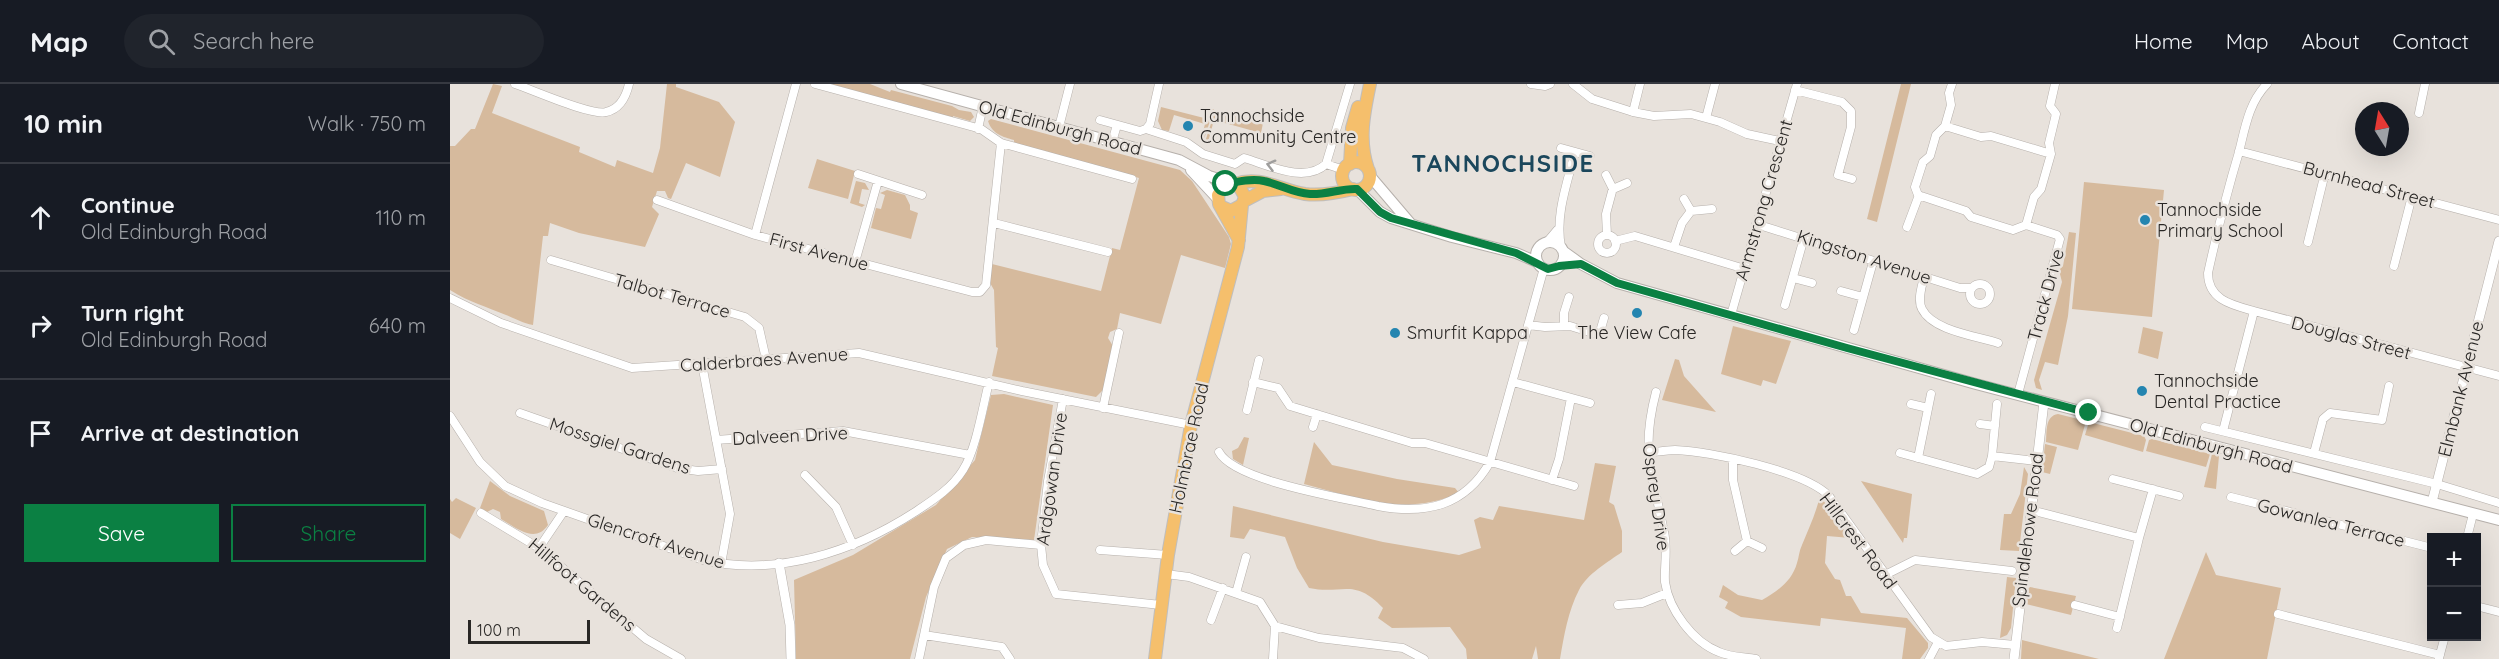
<!DOCTYPE html>
<html lang="en">
<head>
<meta charset="utf-8">
<style>
	:root { --surface:#171b24; --page:#20242c; --text:#f1f3f6; --muted:#9ea1a6; --line:#363941; --accent:#0b8043 }
	body { margin:0; font-family:Quicksand,sans-serif; background:var(--page); color:var(--text) }
	.controls { position:absolute; right:18px; bottom:18px; display:grid; overflow:hidden; border-radius:0px; box-shadow:0 6px 24px #0002 }
	.controls button { width:54px; height:54px; display:grid; place-items:center; padding:0; border:0; border-bottom:2px solid var(--line); background:var(--surface); color:var(--text); font:30px sans-serif }
	.compass { position:absolute; left:1905px; top:18px; width:54px; height:54px; border-radius:50%; background:var(--surface); box-shadow:0 6px 24px #0002; rotate:349deg }
	.scale { position:absolute; left:18px; bottom:15px; width:122px; box-sizing:border-box; padding-left:6px; border:3px solid #292725; border-top:0; font-size:16px; line-height:21px; white-space:nowrap; color:#292725; -webkit-text-stroke:4px #e8e2dc; paint-order:stroke }
	.stop { position:absolute; width:18px; height:18px; margin:-14px; border:4px solid #0b8043; border-radius:50%; background:#fff }
	.stop.end { background:#0b8043; border-color:#fff; box-shadow:0 2px 6px #0008 }
	.list { margin:0; padding:0; list-style:none }
	h2 { display:flex; justify-content:space-between; align-items:center; height:78px; margin:0; padding:0 24px; font-size:26px }
	h2 small { font-size:20px; font-weight:400; color:var(--muted) }
	.list li { display:grid; grid-template-columns:39px 1fr auto; gap:18px; align-items:center; box-sizing:border-box; height:108px; padding:0 24px; border-top:2px solid var(--line) }
	.list b { display:block; font-size:22px; white-space:nowrap }
	.list p { margin:0; font-size:20px; white-space:nowrap; color:var(--muted) }
	.list em { font-size:20px; font-style:normal; color:var(--muted) }
	.actions { display:flex; gap:12px; padding:18px 24px }
	.actions a { flex:1; padding:14px 0; border:2px solid var(--accent); border-radius:0px; text-align:center; font-size:21px; color:var(--accent) }
	.actions .main { background:var(--accent); color:#fff }
	.icon { flex:none; width:33px; height:33px; fill:none; stroke:currentColor; stroke-width:2; stroke-linecap:round; stroke-linejoin:round }
	.map { position:relative; flex:none; width:2049px; height:575px; overflow:hidden }
	header { display:flex; align-items:center; gap:36px; box-sizing:border-box; height:84px; padding:0 30px; background:var(--surface); border-bottom:2px solid var(--line) }
	header strong { font-size:28px }
	nav { display:flex; gap:33px; margin-inline-start:auto; font-size:21px }
	.search { width:420px; height:54px; background:var(--page); display:flex; align-items:center; gap:15px; box-sizing:border-box; padding:0 21px; border-radius:33px; color:var(--muted); font-size:22px }
	main { display:flex }
	aside { flex:1; background:var(--surface) }
	.map>svg:first-child { display:block }
</style>
</head>
<body>
<header>
<strong>Map</strong>
<div class="search"><svg class="icon" aria-label="search" viewBox="0 0 24 24"><circle cx="10" cy="10" r="6"/><path d="M15 15l6 6"/></svg>Search here</div>
<nav><a>Home</a><a>Map</a><a>About</a><a>Contact</a></nav>
</header>
<main>
<aside>
<h2>10 min<small>Walk · 750 m</small></h2>
<ul class="list">
<li><svg class="icon" aria-label="ahead" viewBox="0 0 24 24"><path d="M12 20V5M6 11l6-6 6 6"/></svg><div><b>Continue</b><p>Old Edinburgh Road</p></div><em>110 m</em></li>
<li><svg class="icon" aria-label="right" viewBox="0 0 24 24"><path d="M7 20v-9h11M14 6l5 5-5 5"/></svg><div><b>Turn right</b><p>Old Edinburgh Road</p></div><em>640 m</em></li>
<li><svg class="icon" aria-label="arrive" viewBox="0 0 24 24"><path d="M6 21V4h12l-3 4 3 4H6"/></svg><div><b>Arrive at destination</b></div></li>
</ul>
<div class="actions"><a class="main">Save</a><a>Share</a></div>
</aside>
<div class="map">
<svg width="2049" height="575" viewBox="0 0 2049 575">
	<rect width="100%" height="100%" fill="#e8e2dc"/>
	<path fill="#d6ba9d" d="M43 0 52 2 42 29 130 63 129 68 165 83 167 76 203 89 210 64 217 0H226V3L269 18 285 38 270 93 236 79 221 115 218 114 215 107H207L202 123 209 130 195 163 129 149 100 139 98 152H93L83 241C72 239 66 235 56 231 35 222 21 219 0 206V62H5L21 45H25Z
		M379 0H420L440 8 441 6 502 22 509 26 521 28 524 33 520 37 503 32V35Z
		M1451 0H1461L1427 138 1417 135Z
		M711 23 758 35 761 25H764L754 55 751 56 755 40 724 31 719 47 712 46 708 37Z
		M765 27 813 39 811 49 764 36 758 58 756 55Z
		M541 35 730 86 742 97 779 153 781 160 775 184 731 171 711 240 670 229 667 245 660 248 658 254 663 262 654 305 646 313 542 292 548 264 546 263 544 206 539 197 542 180 651 207 662 164 670 166 689 94 564 59V56C553 53 542 50 538 37Z
		M367 75 405 87 398 115 358 104Z
		M406 97 415 99 419 106 412 105 409 119 415 121 412 123 400 119Z
		M1634 98 1714 106 1702 233 1622 225Z
		M437 106 455 111 460 121V126L468 129 461 155 421 144 426 124 431 125 435 111 430 109Z
		M1619 148 1626 149 1618 232 1608 281 1595 278 1589 296 1592 306 1586 304 1584 296 1612 198 1609 186 1613 182Z
		M1283 242 1341 257 1326 300 1313 296 1311 302 1271 290Z
		M1693 243 1713 248 1708 275 1688 269Z
		M1225 275 1229 276 1234 292 1266 328 1212 316Z
		M554 310 603 321 584 456 522 453 497 465 476 513 460 575H346L344 496 403 471 486 421 525 376 541 311Z
		M1608 330 1636 337 1628 366 1596 358C1597 347 1595 332 1608 330Z
		M1639 338 1694 352 1696 356 1693 368 1635 351Z
		M794 353 799 354 793 381 783 375 782 367 788 364Z
		M1702 355 1760 370 1756 383 1696 367 1699 356Z
		M864 358 882 381 947 395 1005 404 1009 409C956 433 907 414 854 400Z
		M1595 360 1607 363 1600 390 1592 388Z
		M1762 370 1769 372 1766 405 1754 403Z
		M1145 379 1166 382 1159 418 1164 421 1172 447V468C1158 478 1137 490 1129 506 1118 527 1114 552 1110 575H1088L1086 562 1082 575H1017L1016 565 1000 543 942 544 928 534 933 524C904 493 892 511 859 504L847 484 835 453 800 445 794 455 780 453 783 422 933 458 1009 471 1031 464 1024 436 1030 433 1043 436 1049 422 1134 436Z
		M1574 383 1578 390 1569 467 1550 466 1554 430H1561L1570 410Z
		M40 397 60 412 94 427 98 441C85 460 67 444 51 435L50 428 43 425 37 428 30 424Z
		M1411 397 1462 410 1457 454H1454L1453 459Z
		M1370 412 1401 454 1377 452 1375 479 1385 495 1390 496 1396 512H1401L1411 529 1457 534 1478 559V564L1470 575H1452L1456 544 1371 534 1370 542 1291 533 1275 524 1278 518 1269 513 1273 501 1288 511 1312 516C1328 507 1342 497 1347 479 1349 473 1349 467 1352 461 1359 444 1366 429 1370 412Z
		M6 414 26 424 10 455 0 449V415L2 418Z
		M1756 468 1766 491 1831 504 1817 575H1714Z
		M1557 493 1566 494 1561 544 1557 551 1550 554Z
		M1580 503 1626 512 1621 531 1576 520 1578 505Z
		M1572 556 1649 575H1571Z"/>
	<g fill="none" stroke-linecap="round" stroke-linejoin="round">
		<g stroke="#b6b0ab" stroke-width="9">
			<path id="minor" d="M65 0C83 6 141 32 156 28 170 25 176 13 179 0
				M365 0 531 45 551 59 682 95
				M1081 0 1095 2 1100 0
				M1123 0 1142 15 1183 28 1204 32 1241 30 1270 38 1297 50 1330 57
				M1502 0 1499 9 1501 21 1495 42 1486 51 1480 72 1473 78 1465 103 1468 111 1516 127 1521 133 1563 146 1576 141 1607 151 1610 155 1568 310
				M1817 0C1799 18 1795 44 1789 68 1777 108 1767 148 1758 189 1758 216 1782 221 1804 227L2049 292
				M1345 6 1392 18 1401 27V43L1388 91 1402 95
				M1183 28 1190 0
				M1969 29 1975 0
				M1256 34 1265 0
				M650 36 690 47 696 45 736 58 753 70 785 80 794 74C818 81 855 100 876 80
				M1495 42 1531 53 1541 52 1601 70
				M609 43 620 0
				M528 45 533 22
				M696 45 700 40 709 0
				M662 58 667 41
				M1111 64 1140 72
				M1789 67 2049 136
				M876 80 900 0
				M876 80 894 86
				M408 90 472 111
				M1156 91 1163 105 1177 99
				M1234 115 1241 127 1262 125
				M207 116 305 151 522 208H530L536 201 551 59
				M544 139 658 168
				M1306 140 1510 204H1522
				M1576 141 1584 113 1591 105 1601 70 1599 59 1606 30 1600 22 1605 0
				M1457 143 1469 111
				M305 151 346 0
				M1157 151 1156 130 1163 104
				M1148 160a9 9 0 1 1 18 0a9 9 0 1 1-18 0Z
				M1165 157 1185 152 1295 185
				M1097 158 1108 145
				M1858 158 1875 89
				M1111 163C1105 131 1117 100 1125 68
				M1224 163 1232 139 1241 127
				M101 176 295 233 309 244 316 275
				M405 178 428 97
				M1944 182 1962 112
				M1474 193C1472 202 1467 216 1472 225 1483 247 1527 252 1548 259
				M1343 194 1362 199
				M1520 210a10 10 0 1 1 20 0a10 10 0 1 1-20 0Z
				M1391 207 1413 213
				M0 214 51 239 182 284 409 269 572 307 741 341
				M1335 221 1354 154
				M1281 231 1347 0
				M1078 241 1095 243 1120 242 1149 251 1154 234
				M1114 241V229L1119 213
				M1404 246 1423 178
				M252 280 280 430 271 480
				M803 298 828 304 840 322 962 359H975L1124 402
				M1063 298 1140 319
				M1206 308C1190 369 1203 391 1214 448 1218 465 1214 482 1215 498 1219 526 1243 558 1269 568 1280 573 1294 573 1306 575
				M613 315 598 397 591 461 593 481 606 510 711 521
				M1461 320 1478 324
				M653 324 669 249
				M797 326 809 276
				M70 329 227 384 248 387 272 385
				M0 332 30 378 55 402 92 419 253 476C327 493 403 468 465 428 483 416 502 404 513 386 526 366 533 322 539 298
				M1530 340 1545 342
				M863 343 867 330
				M1755 343 1987 400 2049 419
				M1773 347 1804 227
				M266 356 393 347 520 371
				M769 368C784 397 894 414 928 422 976 431 1015 422 1040 378L1094 184
				M1197 369C1207 368 1216 366 1225 366 1260 367 1355 387 1379 412L1481 553 1496 562 1532 558 1565 561
				M1450 369 1527 390 1539 383 1542 372 1586 377
				M1864 369 1873 335 1880 329 1932 336 1939 302
				M1542 372 1547 320
				M1468 374 1481 310
				M1283 376V396L1297 457
				M355 391 386 423 403 461
				M1663 395 1729 412
				M1102 396 1109 375 1121 314
				M1781 413 1982 464
				M1581 426 1689 454 1667 544
				M31 429 89 464 196 555 231 575
				M1689 454 1703 405
				M2017 454 2023 430
				M89 464 114 427
				M650 466 718 471
				M1285 467 1297 457 1312 464
				M716 490 739 493 810 518 825 542 823 575
				M1435 491 1465 476 1562 487
				M786 509 796 473
				M1168 521 1192 519 1217 509
				M1625 521 1670 533
				M2026 522 2049 528
				M1828 530 1990 571
				M761 536 773 504
				M825 542 869 554 953 564 974 575
				M474 551 552 563 560 575
				M1989 574 1995 552
				M469 575 484 503 496 474 514 461 536 456 591 461
				M1479 575 1488 558"/>
		</g>
		<g stroke="#b6b0ab" stroke-width="10">
			<path id="tertiary" d="M1982 418 2049 157
				M329 479 340 541 341 575
				M1564 575 1594 318"/>
		</g>
		<g stroke="#b6b0ab" stroke-width="12">
			<path id="secondary" d="M451 0 729 76 759 92 781 99
				M741 86 768 115
				M920 92 960 139
				M907 105 930 128 941 134 1002 153 1066 169 1087 178
				M1086 172a14 14 0 1 1 28 0a14 14 0 1 1-28 0Z
				M1113 167 1131 180 1167 199 1526 300 2049 436"/>
		</g>
		<g stroke="#bfbebe" stroke-width="14">
			<path id="primary" d="M892 92a14 14 0 1 1 28 0a14 14 0 1 1-28 0Z
				M900 80 902 44 908 23
				M918 85C908 56 914 29 920 0
				M785 100C810 91 830 106 855 110 871 112 887 109 903 105
				M794 117 813 107 831 105
				M772 123 781 127 792 121 795 113 789 102 776 100 768 111 769 120 789 156
				M705 575 718 471 741 341 788 163 792 121"/>
		</g>
		<use href="#minor" stroke="#fff" stroke-width="8"/>
		<use href="#tertiary" stroke="#fff" stroke-width="9"/>
		<use href="#secondary" stroke="#fff" stroke-width="10"/>
		<use href="#primary" stroke="#f5bf6c" stroke-width="12"/>
	</g>
	<defs><path id="oneway-chevron" d="M-2-3.5L2.5 0L-2 3.5" fill="none" stroke-width="1.6" stroke-linecap="round" stroke-linejoin="round" transform="scale(1.5)"/></defs>
	<use stroke="#9f9e9d" href="#oneway-chevron" transform="translate(821 81) rotate(-165)"/>
	<g fill="none" stroke-linecap="round" stroke-linejoin="round">
		<path stroke="#0b8043" stroke-width="8" d="M776 100C788 98 801 94 814 97 829 100 843 109 860 110 876 111 892 104 907 105L930 128 941 134 1066 169 1098 185 1109 182 1131 180 1167 199 1397 264 1639 329"/>
	</g>
	<g fill="#2485b0" stroke="#e8e2dc" stroke-width="2">
		<circle cx="738" cy="42" r="6"/>
		<circle cx="1695" cy="136" r="6"/>
		<circle cx="1187" cy="229" r="6"/>
		<circle cx="945" cy="249" r="6"/>
		<circle cx="1692" cy="307" r="6"/>
	</g>
	<g text-anchor="middle" stroke-width="5" stroke-linejoin="round" paint-order="stroke">
		<g font-size="18" fill="#292725" stroke="#e8e2dc" text-anchor="start">
			<text x="750" y="38">Tannochside<tspan x="750" dy="21">Community Centre</tspan></text>
			<text x="1707" y="132">Tannochside<tspan x="1707" dy="21">Primary School</tspan></text>
			<text x="957" y="255">Smurfit Kappa</text>
			<text x="1187" y="255" text-anchor="middle">The View Cafe</text>
			<text x="1704" y="303">Tannochside<tspan x="1704" dy="21">Dental Practice</tspan></text>
		</g>
		<g font-size="18" fill="#292725" stroke="#e8e2dc">
			<text transform="translate(610 44) rotate(15)" y="6">Old Edinburgh Road</text>
			<text transform="translate(1919 101) rotate(15)" y="6">Burnhead Street</text>
			<text transform="translate(1314 116) rotate(-74)" y="6">Armstrong Crescent</text>
			<text transform="translate(369 168) rotate(15)" y="6">First Avenue</text>
			<text transform="translate(1414 173) rotate(18)" y="6">Kingston Avenue</text>
			<text transform="translate(1596 211) rotate(-75)" y="6">Track Drive</text>
			<text transform="translate(222 212) rotate(16)" y="6">Talbot Terrace</text>
			<text transform="translate(1901 254) rotate(15)" y="6">Douglas Street</text>
			<text transform="translate(314 276) rotate(-4)" y="6">Calderbraes Avenue</text>
			<text transform="translate(2011 305) rotate(-76)" y="6">Elmbank Avenue</text>
			<text transform="translate(340 352) rotate(-3)" y="6">Dalveen Drive</text>
			<text transform="translate(170 362) rotate(18)" y="6">Mossgiel Gardens</text>
			<text transform="translate(1761 362) rotate(15)" y="6">Old Edinburgh Road</text>
			<text transform="translate(739 364) rotate(-78)" y="6">Holmbrae Road</text>
			<text transform="translate(602 395) rotate(-82)" y="6">Ardgowan Drive</text>
			<text transform="translate(1206 413) rotate(82)" y="6">Osprey Drive</text>
			<text transform="translate(1881 439) rotate(14)" y="6">Gowanlea Terrace</text>
			<text transform="translate(1578 446) rotate(-83)" y="6">Spindlehowe Road</text>
			<text transform="translate(206 457) rotate(18)" y="6">Glencroft Avenue</text>
			<text transform="translate(1408 457) rotate(53)" y="6">Hillcrest Road</text>
			<text transform="translate(132 501) rotate(40)" y="6">Hillfoot Gardens</text>
		</g>
		<g font-size="24" font-weight="bold" letter-spacing="1.5" fill="#1b475c" stroke="#e8e2dc">
			<text x="1053" y="88">TANNOCHSIDE</text>
		</g>
	</g>
</svg>
<div class="controls">
<button>+</button>
<button>−</button>
</div>
<svg class="compass" viewBox="-18 -18 36 36"><path d="M0-13l5 13h-10z" fill="#e53935"/><path d="M0 13l5-13h-10z" fill="#9ea1a6"/></svg>
<div class="scale">100 m</div>
<div class="stop" style="left:776px;top:100px"></div>
<div class="stop end" style="left:1639px;top:329px"></div>
</div>
</main>
</body>
</html>
